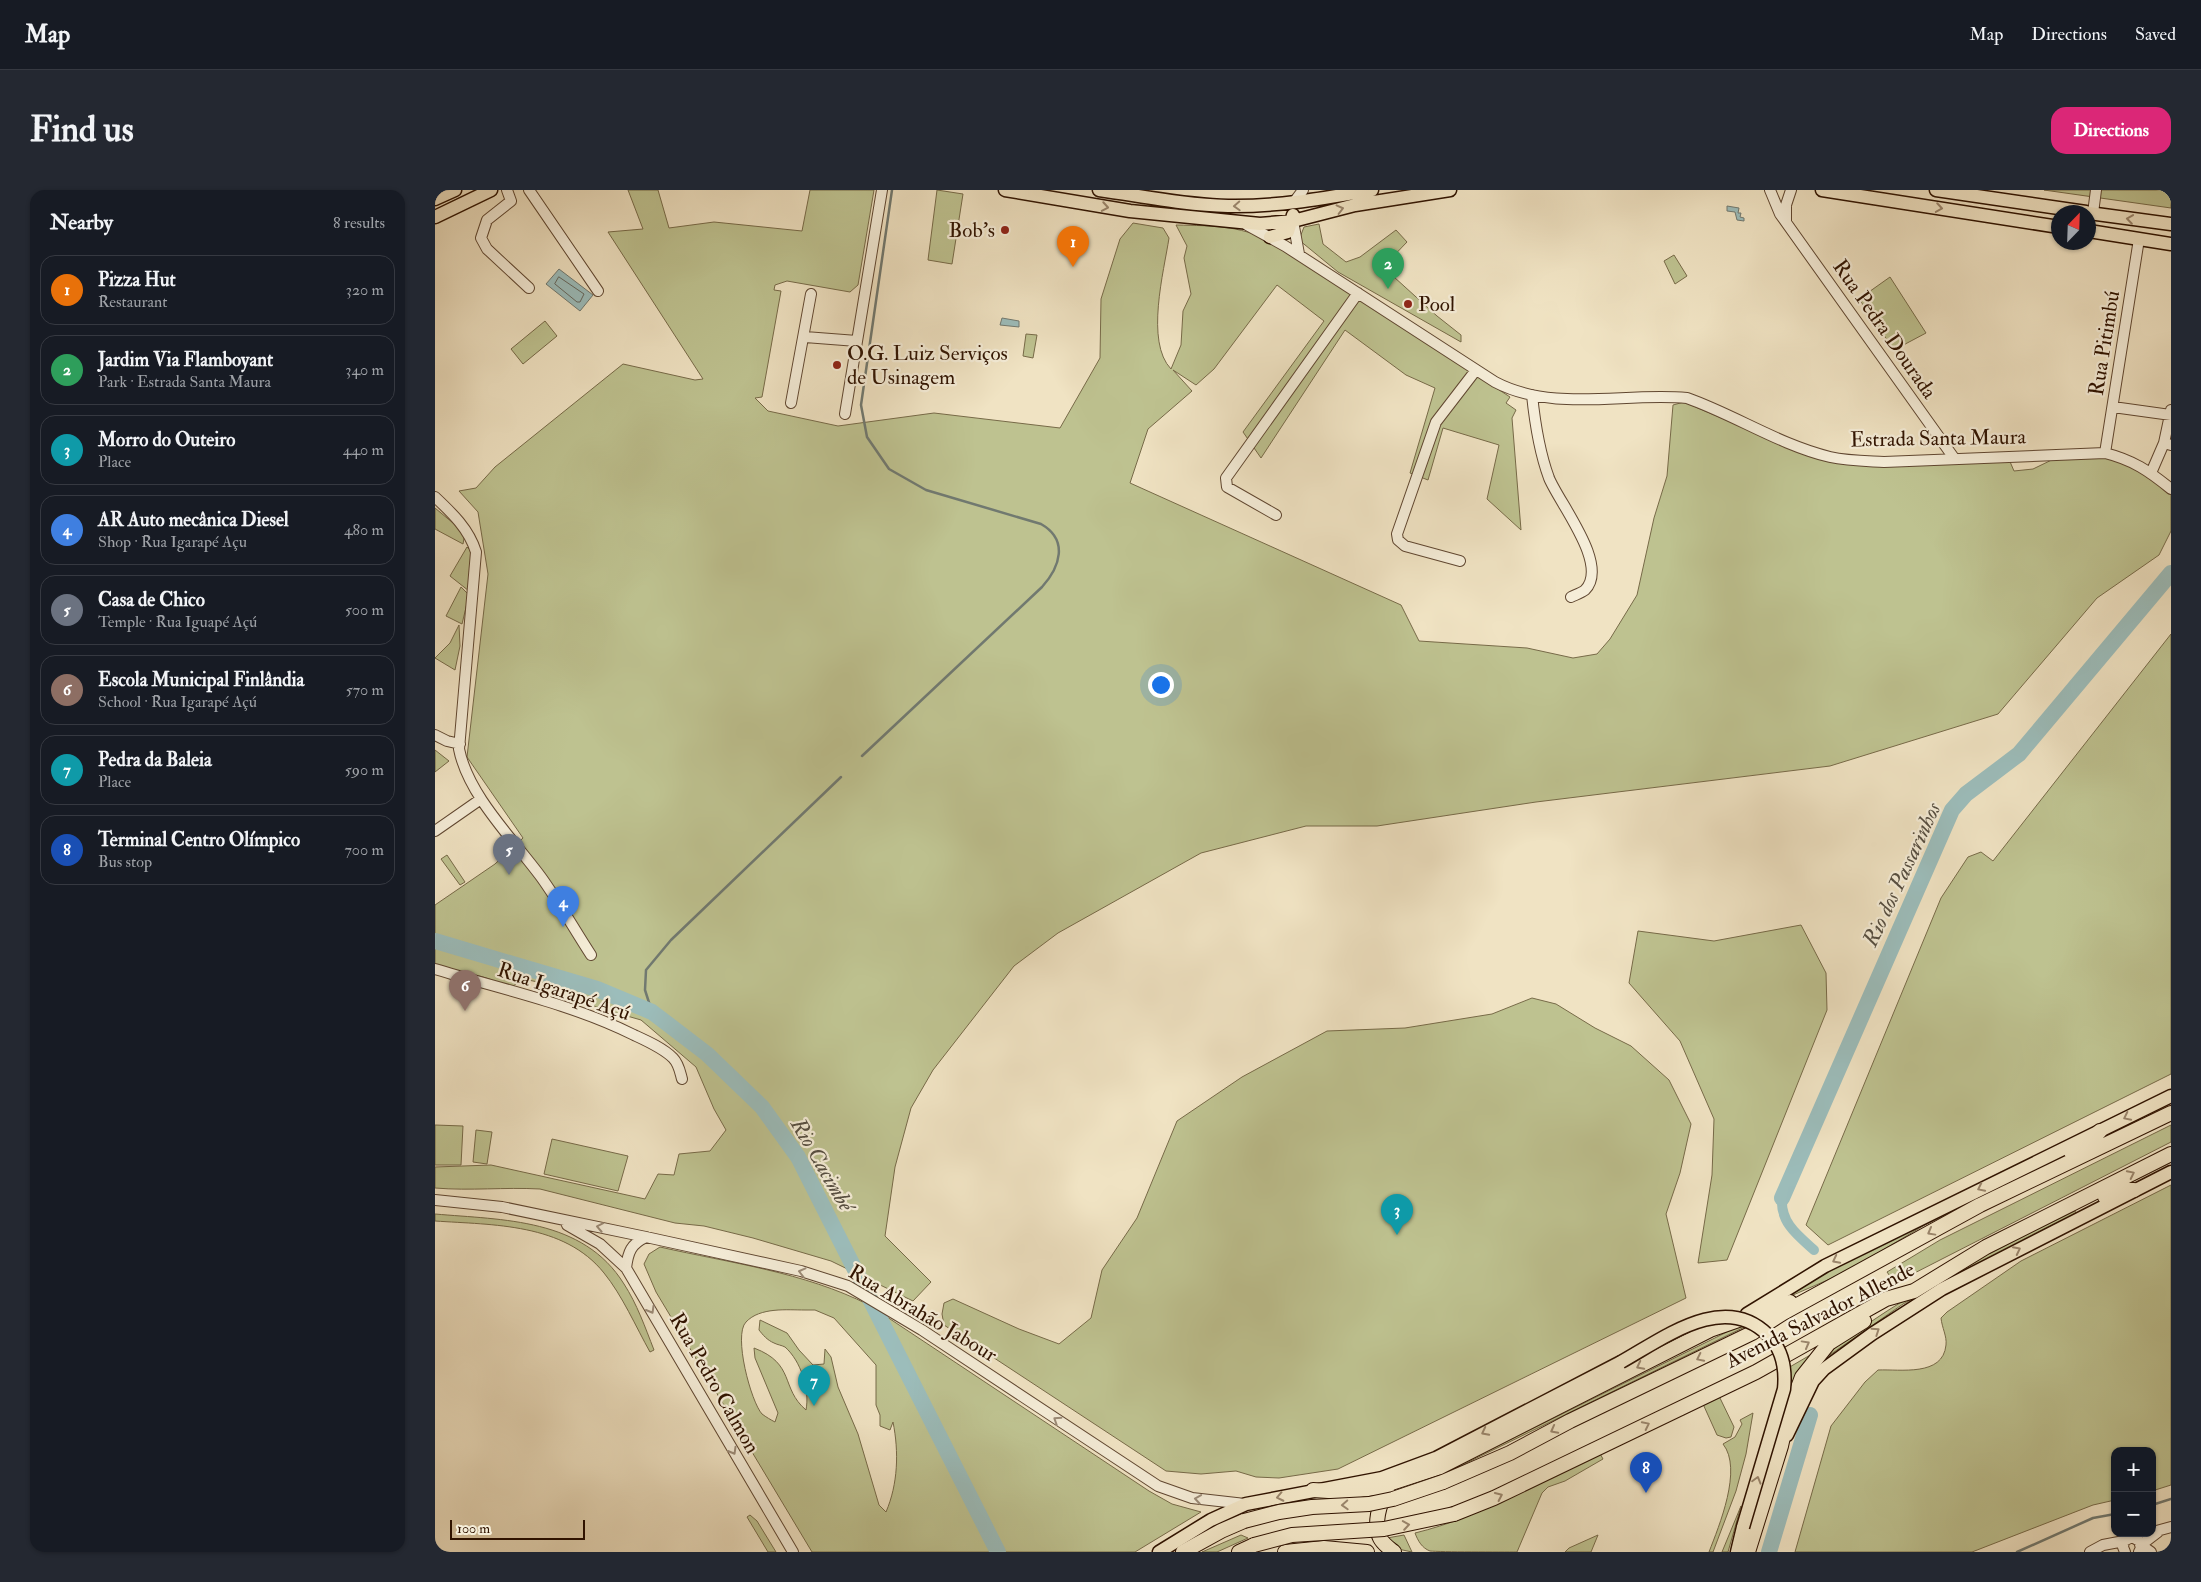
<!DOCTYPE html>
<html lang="en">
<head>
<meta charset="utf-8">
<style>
	:root { --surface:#171b24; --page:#242831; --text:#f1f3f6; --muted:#9ea1a6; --line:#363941; --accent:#db2777 }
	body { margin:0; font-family:"IM FELL Double Pica",serif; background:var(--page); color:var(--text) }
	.controls { position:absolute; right:15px; bottom:15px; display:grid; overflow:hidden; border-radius:10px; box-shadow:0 1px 4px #0004 }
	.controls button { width:45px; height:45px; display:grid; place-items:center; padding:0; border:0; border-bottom:1px solid var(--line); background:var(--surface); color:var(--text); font:25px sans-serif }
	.compass { position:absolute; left:1616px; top:15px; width:45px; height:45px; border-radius:50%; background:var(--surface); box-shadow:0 1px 4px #0004; rotate:23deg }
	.scale { position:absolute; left:15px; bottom:12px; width:135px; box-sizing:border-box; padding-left:5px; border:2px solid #301300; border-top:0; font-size:14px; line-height:18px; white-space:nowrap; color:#301300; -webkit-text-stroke:4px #f5edd8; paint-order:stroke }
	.you { position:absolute; left:725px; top:494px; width:18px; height:18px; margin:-12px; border:4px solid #fff; border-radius:50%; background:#1a73e8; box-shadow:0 0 0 8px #1a73e833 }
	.badge { display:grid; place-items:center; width:32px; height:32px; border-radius:50%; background:var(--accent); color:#fff; font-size:16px; font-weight:700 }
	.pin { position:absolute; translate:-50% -41px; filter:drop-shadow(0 1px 2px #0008) }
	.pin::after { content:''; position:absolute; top:26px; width:18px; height:15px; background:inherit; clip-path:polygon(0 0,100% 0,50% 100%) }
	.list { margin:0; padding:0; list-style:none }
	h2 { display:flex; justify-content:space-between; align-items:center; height:65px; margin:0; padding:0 20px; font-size:21px }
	h2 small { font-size:16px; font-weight:400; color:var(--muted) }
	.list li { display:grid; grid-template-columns:32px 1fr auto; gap:15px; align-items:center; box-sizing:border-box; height:70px; margin:0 10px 10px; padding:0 10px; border:1px solid var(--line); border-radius:15px }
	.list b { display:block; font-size:19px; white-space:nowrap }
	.list p { margin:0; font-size:16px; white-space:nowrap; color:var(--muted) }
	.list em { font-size:16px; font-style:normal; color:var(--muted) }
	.map { position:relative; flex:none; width:1736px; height:1362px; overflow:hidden; border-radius:15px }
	header { display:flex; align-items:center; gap:30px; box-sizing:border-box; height:70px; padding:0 25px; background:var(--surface); border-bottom:1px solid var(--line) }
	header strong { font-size:24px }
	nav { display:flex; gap:28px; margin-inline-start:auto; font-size:18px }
	.intro { display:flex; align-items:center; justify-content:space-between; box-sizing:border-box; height:120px; padding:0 30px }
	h1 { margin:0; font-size:35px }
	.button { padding:12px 22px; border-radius:15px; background:var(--accent); color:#fff; font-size:18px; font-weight:700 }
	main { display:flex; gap:30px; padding:0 30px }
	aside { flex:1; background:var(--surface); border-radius:15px; box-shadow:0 1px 4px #0004 }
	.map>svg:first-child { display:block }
</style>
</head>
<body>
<header>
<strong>Map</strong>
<nav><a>Map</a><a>Directions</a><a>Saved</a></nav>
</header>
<div class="intro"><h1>Find us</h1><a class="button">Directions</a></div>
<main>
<aside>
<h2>Nearby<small>8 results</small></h2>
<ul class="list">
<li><span class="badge" style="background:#e8710a">1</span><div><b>Pizza Hut</b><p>Restaurant</p></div><em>320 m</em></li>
<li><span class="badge" style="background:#2e9e5b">2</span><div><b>Jardim Via Flamboyant</b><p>Park · Estrada Santa Maura</p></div><em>340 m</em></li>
<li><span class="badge" style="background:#0f9aa8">3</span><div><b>Morro do Outeiro</b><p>Place</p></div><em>440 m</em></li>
<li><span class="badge" style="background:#3f7fe0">4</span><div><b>AR Auto mecânica Diesel</b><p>Shop · Rua Igarapé Açu</p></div><em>480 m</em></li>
<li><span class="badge" style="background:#6b7280">5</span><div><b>Casa de Chico</b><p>Temple · Rua Iguapé Açú</p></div><em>500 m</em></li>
<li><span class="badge" style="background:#8d6e63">6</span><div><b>Escola Municipal Finlândia</b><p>School · Rua Igarapé Açú</p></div><em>570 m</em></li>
<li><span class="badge" style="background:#0f9aa8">7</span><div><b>Pedra da Baleia</b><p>Place</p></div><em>590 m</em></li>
<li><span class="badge" style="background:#1a4fb4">8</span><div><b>Terminal Centro Olímpico</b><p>Bus stop</p></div><em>700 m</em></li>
</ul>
</aside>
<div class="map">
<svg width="1736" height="1362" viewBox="0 0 1736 1362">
	<rect width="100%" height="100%" fill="#f0e3c3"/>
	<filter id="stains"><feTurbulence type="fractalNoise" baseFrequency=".004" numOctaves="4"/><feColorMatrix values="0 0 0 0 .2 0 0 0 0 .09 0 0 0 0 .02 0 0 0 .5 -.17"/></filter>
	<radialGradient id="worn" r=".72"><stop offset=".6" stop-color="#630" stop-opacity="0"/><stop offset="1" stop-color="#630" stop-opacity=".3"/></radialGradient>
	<path fill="#bec290" stroke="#776a48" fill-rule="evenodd" d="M193 0H223L234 38 279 32 367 41 375 0H439L423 95 415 102 352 91 340 95 339 100 346 101 327 207 320 208 333 221 403 236 499 223 625 238 665 168 666 109 685 49 698 33 728 38 734 48C729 81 710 152 736 179L746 155 748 121 756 104 749 68 752 56 741 35C781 36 800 35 837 51L1075 207 1071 213 1081 220 1077 228 1086 340 1052 309 1064 255 1008 238 993 290 975 283 1000 198 971 185 910 140 826 268 808 242 889 131 842 95 779 179 761 195 738 180 757 201 713 239 695 293 966 415 984 451 1092 458 1138 468 1162 464 1175 449 1202 405 1219 328 1232 286 1238 215 1249 212 1326 245 1402 272 1573 267 1579 281 1598 279 1629 264 1669 263 1714 285 1736 304V341L1724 365 1662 408 1563 524 1395 576 1101 612 942 636H871L766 663 623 743 579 776 498 880 476 918 460 977 450 1046 496 1092 478 1111 396 1071 318 1048 269 1036 240 1033 105 999C70 997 35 1001 0 998V977L56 975 210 1009 223 984 239 985 244 964 275 961 291 940 279 919 261 877 206 830 161 817 118 795 88 789 74 799C49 782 27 785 0 777V715L60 674 88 648 32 567 53 384 43 322 24 301 41 298 60 277 188 174 260 190 268 189 173 42 208 39Z
		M502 0 528 4 517 74 493 70Z
		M1609 0H1736V18Z
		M884 34 888 54 911 72 925 67 961 40 972 52 948 77 1002 126 1026 145V152L903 82 864 50 869 37Z
		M1239 65 1252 86 1240 94 1229 71Z
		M1455 87 1491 143 1459 160 1424 109Z
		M110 131 122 146 88 174 76 159Z
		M591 144 602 145 598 168 588 166Z
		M0 318 30 343 28 354 0 339Z
		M32 357 38 363 34 401 15 386Z
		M26 397 34 405 27 434 11 426Z
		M24 435 25 456 20 480 0 468 15 453Z
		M1736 444V884L1393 1055 1371 1035 1506 708 1533 667 1546 662 1558 671Z
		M0 560 14 571 0 582Z
		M12 665 30 692 25 695 6 669Z
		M1366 735 1391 783 1392 820 1292 1070 1263 1073 1277 985 1279 929 1245 851 1194 793 1203 741 1279 751Z
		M1097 808 1121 814 1160 838 1196 856 1234 890 1256 934 1245 983 1231 1024 1251 1108 903 1279 844 1288 821 1287 801 1281 766 1284 731 1281 509 1135 507 1124 509 1113 518 1109 584 1139 624 1154 656 1128 667 1080 702 1028 742 931 807 887 892 841 970 838 1057 824Z
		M0 935 28 936 26 975H0Z
		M1736 935V952L1460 1093 1452 1082 1505 1050Z
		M41 940 57 942 52 974 38 972Z
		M117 949 193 966 183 1001 109 984Z
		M1613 973 1488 1036 1411 1082 1342 1112 1399 1077Z
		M1736 995V1295L1717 1301V1261H1680V1310L1658 1315 1537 1362H1360L1396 1236 1430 1192 1443 1180C1465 1179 1508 1187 1511 1155 1512 1146 1507 1138 1506 1128L1512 1122 1586 1071Z
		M1640 1021 1641 1023 1468 1114 1376 1178C1453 1110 1548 1066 1640 1021Z
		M0 1024C68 1030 148 1028 189 1094 202 1114 210 1137 219 1160L215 1162C201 1137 187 1105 169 1083 129 1033 58 1035 0 1031Z
		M225 1057C295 1073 369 1082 434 1115L714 1301 737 1314 766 1322 700 1362H377L221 1102 209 1074 214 1064ZM370 1120H380L399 1128 441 1175V1215L445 1225V1236L455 1240 458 1232C464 1262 463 1294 451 1322L444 1315 423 1244 403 1197 396 1167 390 1159 389 1174 378 1175 364 1160 352 1143 325 1130 324 1140C328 1145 332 1150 339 1153 343 1155 346 1155 350 1157 366 1171 375 1200 371 1220 345 1198 361 1174 319 1158L320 1168 343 1223 340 1232C336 1230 331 1227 327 1224 316 1212 298 1145 311 1132 325 1117 352 1120 370 1120Z
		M1332 1126 1015 1281 974 1300 1316 1130Z
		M1377 1164 1326 1303 1353 1178Z
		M1284 1206 1299 1237 1296 1247 1291 1248 1282 1245 1268 1214Z
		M1318 1223 1311 1264 1301 1301 1278 1362H1274C1284 1336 1308 1279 1288 1254L1300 1247 1307 1234 1305 1230Z
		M1163 1260 1168 1269 1130 1291 1113 1297 1107 1303 1082 1362C1068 1362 1004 1362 995 1361 987 1358 983 1351 980 1343 1046 1327 1104 1292 1163 1260Z
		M1306 1316 1293 1362H1287Z
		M315 1325 322 1331 341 1362H333L312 1327Z
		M806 1345 813 1348 782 1362H767Z
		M969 1345 977 1362 963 1359 952 1348Z
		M1163 1345 1156 1362H1130L1134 1358Z"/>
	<path fill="#9cbdbb" stroke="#717970" d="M1292 16 1304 18 1303 23H1306L1305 27 1309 28V31L1302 30 1300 22 1292 21Z
		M124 79 158 105 145 121 111 94Z
		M567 128 584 131V137L565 135Z"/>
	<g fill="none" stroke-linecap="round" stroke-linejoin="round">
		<path stroke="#66685e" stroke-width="1" d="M124 87 149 104 145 112H142L120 94Z"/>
		<path stroke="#717970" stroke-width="2.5" d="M427 566 607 397C625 377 634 350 606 334L491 300 454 279 432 247 426 215 457 0
			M217 822 210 800 211 780 236 750 406 587
			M1717 1315 1736 1309
			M1582 1362 1658 1328 1680 1324"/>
		<path stroke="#9cbdbb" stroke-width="10" d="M1347 1008C1345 1032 1362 1045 1379 1060"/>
		<path stroke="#9cbdbb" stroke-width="16" d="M0 751 162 799 217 822 272 864 327 917 363 967 563 1362
			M1347 1008 1517 620 1531 604 1584 564 1736 383
			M1334 1362 1375 1225"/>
		<g stroke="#604731" stroke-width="12">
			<path id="minor" d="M72 0 76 11 52 30 46 48 52 59 94 98
				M94 0 163 101
				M1335 0 1345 24 1519 268
				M859 12 868 0
				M1658 23 1661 0
				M858 31 864 64
				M1351 31V15L1356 0
				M812 35 850 56 1060 192C1119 223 1189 202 1252 208 1300 225 1345 255 1395 267 1413 271 1431 271 1449 272L1670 263C1698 270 1714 281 1736 299
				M370 147 422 151
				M1097 205C1100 234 1104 261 1114 288 1124 313 1175 375 1150 400 1146 403 1140 405 1136 407
				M356 213 376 104
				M1678 217 1736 225
				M1736 220 1729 253 1736 255
				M410 224 447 0
				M1670 263 1704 49
				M1716 283 1729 253
				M0 307C17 323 34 339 41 362L24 559C33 605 78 649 106 687 124 712 139 739 156 765
				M841 325 792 297 791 288 923 103
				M1025 371 970 356 963 350 962 344 1001 232 1041 180
				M0 545 12 551 25 554
				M0 641 46 609
				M0 779C66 799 137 814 199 845 212 851 228 858 238 868 244 874 245 882 247 889
				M0 1010 67 1017 211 1047 366 1081 413 1096 487 1140 723 1296 757 1308 810 1314
				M132 1035 165 1054 191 1078 358 1362
				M191 1078C193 1062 196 1054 211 1047
				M1718 1342 1736 1337
				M1655 1362 1668 1355 1689 1351
				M1690 1362 1688 1357 1689 1351 1697 1347 1704 1351 1706 1358 1704 1362
				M1716 1362 1706 1355 1723 1342"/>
		</g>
		<g stroke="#301300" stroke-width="15">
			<path id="major" d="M570 0 695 21 825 34 858 31 920 15 1015 0
				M664 0C707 6 750 15 793 16 841 17 890 8 937 0
				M1387 0 1624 37
				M1501 0 1651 22
				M0 9 20 0
				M1654 23 1736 34
				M0 27 56 0
				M1654 41 1736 54
				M835 47 853 42 858 25
				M1312 1124 1390 1076 1736 906
				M1352 1245 1378 1191 1389 1179 1437 1144 1507 1099 1736 982
				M724 1362 776 1330 811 1314 947 1288 1001 1268 1186 1172
				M1302 1362 1308 1337"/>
		</g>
		<g stroke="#301300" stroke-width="16">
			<path id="highway" d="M1636 962 1658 948 1665 941
				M1670 1007 1684 1000H1699
				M1008 1292 1075 1263 1135 1231 1317 1143 1348 1123 1545 1015 1736 923
				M878 1300 909 1302 941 1298 1005 1277 1275 1140 1355 1112
				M953 1303C943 1312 939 1336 945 1348 948 1354 954 1358 959 1362
				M1019 1324 1059 1308 1321 1182 1451 1109 1479 1101 1551 1057 1736 964
				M748 1362 786 1341 809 1331
				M804 1362 819 1355
				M850 1362 889 1358 932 1362
				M1313 1362 1346 1256 1353 1224 1367 1187 1394 1153 1429 1131"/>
		</g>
		<use href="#minor" stroke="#f5edd8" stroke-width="10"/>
		<use href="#major" stroke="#f0e3c3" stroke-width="12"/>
		<use href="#highway" stroke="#f0e3c3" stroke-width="14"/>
		<g stroke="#301300" stroke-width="15" stroke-linecap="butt">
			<path id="major-bridge" d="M1186 1172C1229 1148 1289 1101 1333 1145 1348 1160 1351 1179 1349 1199L1308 1337"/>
		</g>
		<g stroke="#301300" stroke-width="16" stroke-linecap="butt">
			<path id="highway-bridge" d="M809 1331 844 1322 877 1317 934 1314 958 1309 1008 1292
				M819 1355 857 1345 949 1339 1019 1324"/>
		</g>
		<use href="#major-bridge" stroke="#f0e3c3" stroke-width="12"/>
		<use href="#highway-bridge" stroke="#f0e3c3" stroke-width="14"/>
	</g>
	<defs><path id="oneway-chevron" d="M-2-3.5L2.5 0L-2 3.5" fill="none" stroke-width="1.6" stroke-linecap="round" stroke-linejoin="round" transform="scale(1.25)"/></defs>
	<g stroke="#9a856b">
		<use href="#oneway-chevron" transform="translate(802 16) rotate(177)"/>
		<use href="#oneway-chevron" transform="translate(670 17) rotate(10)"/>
		<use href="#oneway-chevron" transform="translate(1504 18) rotate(9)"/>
		<use href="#oneway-chevron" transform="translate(905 19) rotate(-14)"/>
		<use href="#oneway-chevron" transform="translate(1695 29) rotate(-172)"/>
		<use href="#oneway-chevron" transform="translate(1692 927) rotate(154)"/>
		<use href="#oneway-chevron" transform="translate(1696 984) rotate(-26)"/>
		<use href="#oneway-chevron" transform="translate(1546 998) rotate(154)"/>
		<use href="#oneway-chevron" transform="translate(1496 1042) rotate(151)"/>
		<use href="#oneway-chevron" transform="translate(1582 1060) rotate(-27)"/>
		<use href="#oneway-chevron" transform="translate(1401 1070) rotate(153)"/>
		<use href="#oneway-chevron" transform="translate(1441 1141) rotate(-34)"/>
		<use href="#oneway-chevron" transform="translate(1371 1154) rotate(-29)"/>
		<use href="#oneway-chevron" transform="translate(1265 1168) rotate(154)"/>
		<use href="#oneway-chevron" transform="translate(1205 1176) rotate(153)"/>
		<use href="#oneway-chevron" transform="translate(1211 1235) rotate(-26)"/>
		<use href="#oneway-chevron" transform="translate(1119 1240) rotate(152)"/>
		<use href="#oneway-chevron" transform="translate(1050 1242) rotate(153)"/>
		<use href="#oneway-chevron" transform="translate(1322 1290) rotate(-74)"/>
		<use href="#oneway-chevron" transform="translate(1064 1306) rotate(-25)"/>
		<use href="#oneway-chevron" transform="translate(845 1307) rotate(168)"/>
		<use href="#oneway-chevron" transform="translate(910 1315) rotate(177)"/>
		<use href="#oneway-chevron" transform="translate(971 1335) rotate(-9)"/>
	</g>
	<g stroke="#9c8b77">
		<use href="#oneway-chevron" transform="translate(165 1037) rotate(-169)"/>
		<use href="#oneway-chevron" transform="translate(367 1082) rotate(-166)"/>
		<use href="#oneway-chevron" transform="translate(216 1120) rotate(60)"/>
		<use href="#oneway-chevron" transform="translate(622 1230) rotate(-147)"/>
		<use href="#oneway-chevron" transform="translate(298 1261) rotate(60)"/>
		<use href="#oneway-chevron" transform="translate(763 1309) rotate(-171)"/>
	</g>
	<g fill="#8f2418" stroke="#f5edd8" stroke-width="2">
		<circle cx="570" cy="40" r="5"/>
		<circle cx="973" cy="114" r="5"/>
		<circle cx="402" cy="175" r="5"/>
	</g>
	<g text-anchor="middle" stroke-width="4.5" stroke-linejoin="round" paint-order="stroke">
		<g font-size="21" fill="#301300" stroke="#f5edd8" text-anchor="start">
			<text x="560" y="47" text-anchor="end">Bob's</text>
			<text x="983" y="121">Pool</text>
			<text x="412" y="170">O.G. Luiz Serviços<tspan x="412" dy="24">de Usinagem</tspan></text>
		</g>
		<g font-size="21" fill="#301300" stroke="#f5edd8">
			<text transform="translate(1450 139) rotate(55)" y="7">Rua Pedra Dourada</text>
			<text transform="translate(1669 153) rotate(-81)" y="7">Rua Pitimbú</text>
			<text transform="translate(1503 248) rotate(-1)" y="7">Estrada Santa Maura</text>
			<text transform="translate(129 801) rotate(19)" y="7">Rua Igarapé Açú</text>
			<text transform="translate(488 1123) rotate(31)" y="7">Rua Abrahão Jabour</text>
			<text transform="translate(1385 1125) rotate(-27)" y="7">Avenida Salvador Allende</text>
			<text transform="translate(280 1193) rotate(60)" y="7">Rua Pedro Calmon</text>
		</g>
		<g font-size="22" font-style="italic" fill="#564e41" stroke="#f5edd8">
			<text transform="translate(1466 684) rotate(-65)" y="8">Rio dos Passarinhos</text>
			<text transform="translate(388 974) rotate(60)" y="8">Rio Cacimbé</text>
		</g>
	</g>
	<rect width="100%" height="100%" filter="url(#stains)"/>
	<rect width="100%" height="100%" fill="url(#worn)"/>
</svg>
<div class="controls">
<button>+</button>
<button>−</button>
</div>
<svg class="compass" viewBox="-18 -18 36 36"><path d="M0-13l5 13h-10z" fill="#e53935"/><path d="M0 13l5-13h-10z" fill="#9ea1a6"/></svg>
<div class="scale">100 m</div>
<div class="you"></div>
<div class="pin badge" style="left:638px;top:77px;background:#e8710a">1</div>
<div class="pin badge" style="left:953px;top:99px;background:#2e9e5b">2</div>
<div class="pin badge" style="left:962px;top:1045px;background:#0f9aa8">3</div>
<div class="pin badge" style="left:128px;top:737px;background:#3f7fe0">4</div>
<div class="pin badge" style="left:74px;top:685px;background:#6b7280">5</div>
<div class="pin badge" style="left:30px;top:821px;background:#8d6e63">6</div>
<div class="pin badge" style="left:379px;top:1216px;background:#0f9aa8">7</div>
<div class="pin badge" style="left:1211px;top:1303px;background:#1a4fb4">8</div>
</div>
</main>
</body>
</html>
